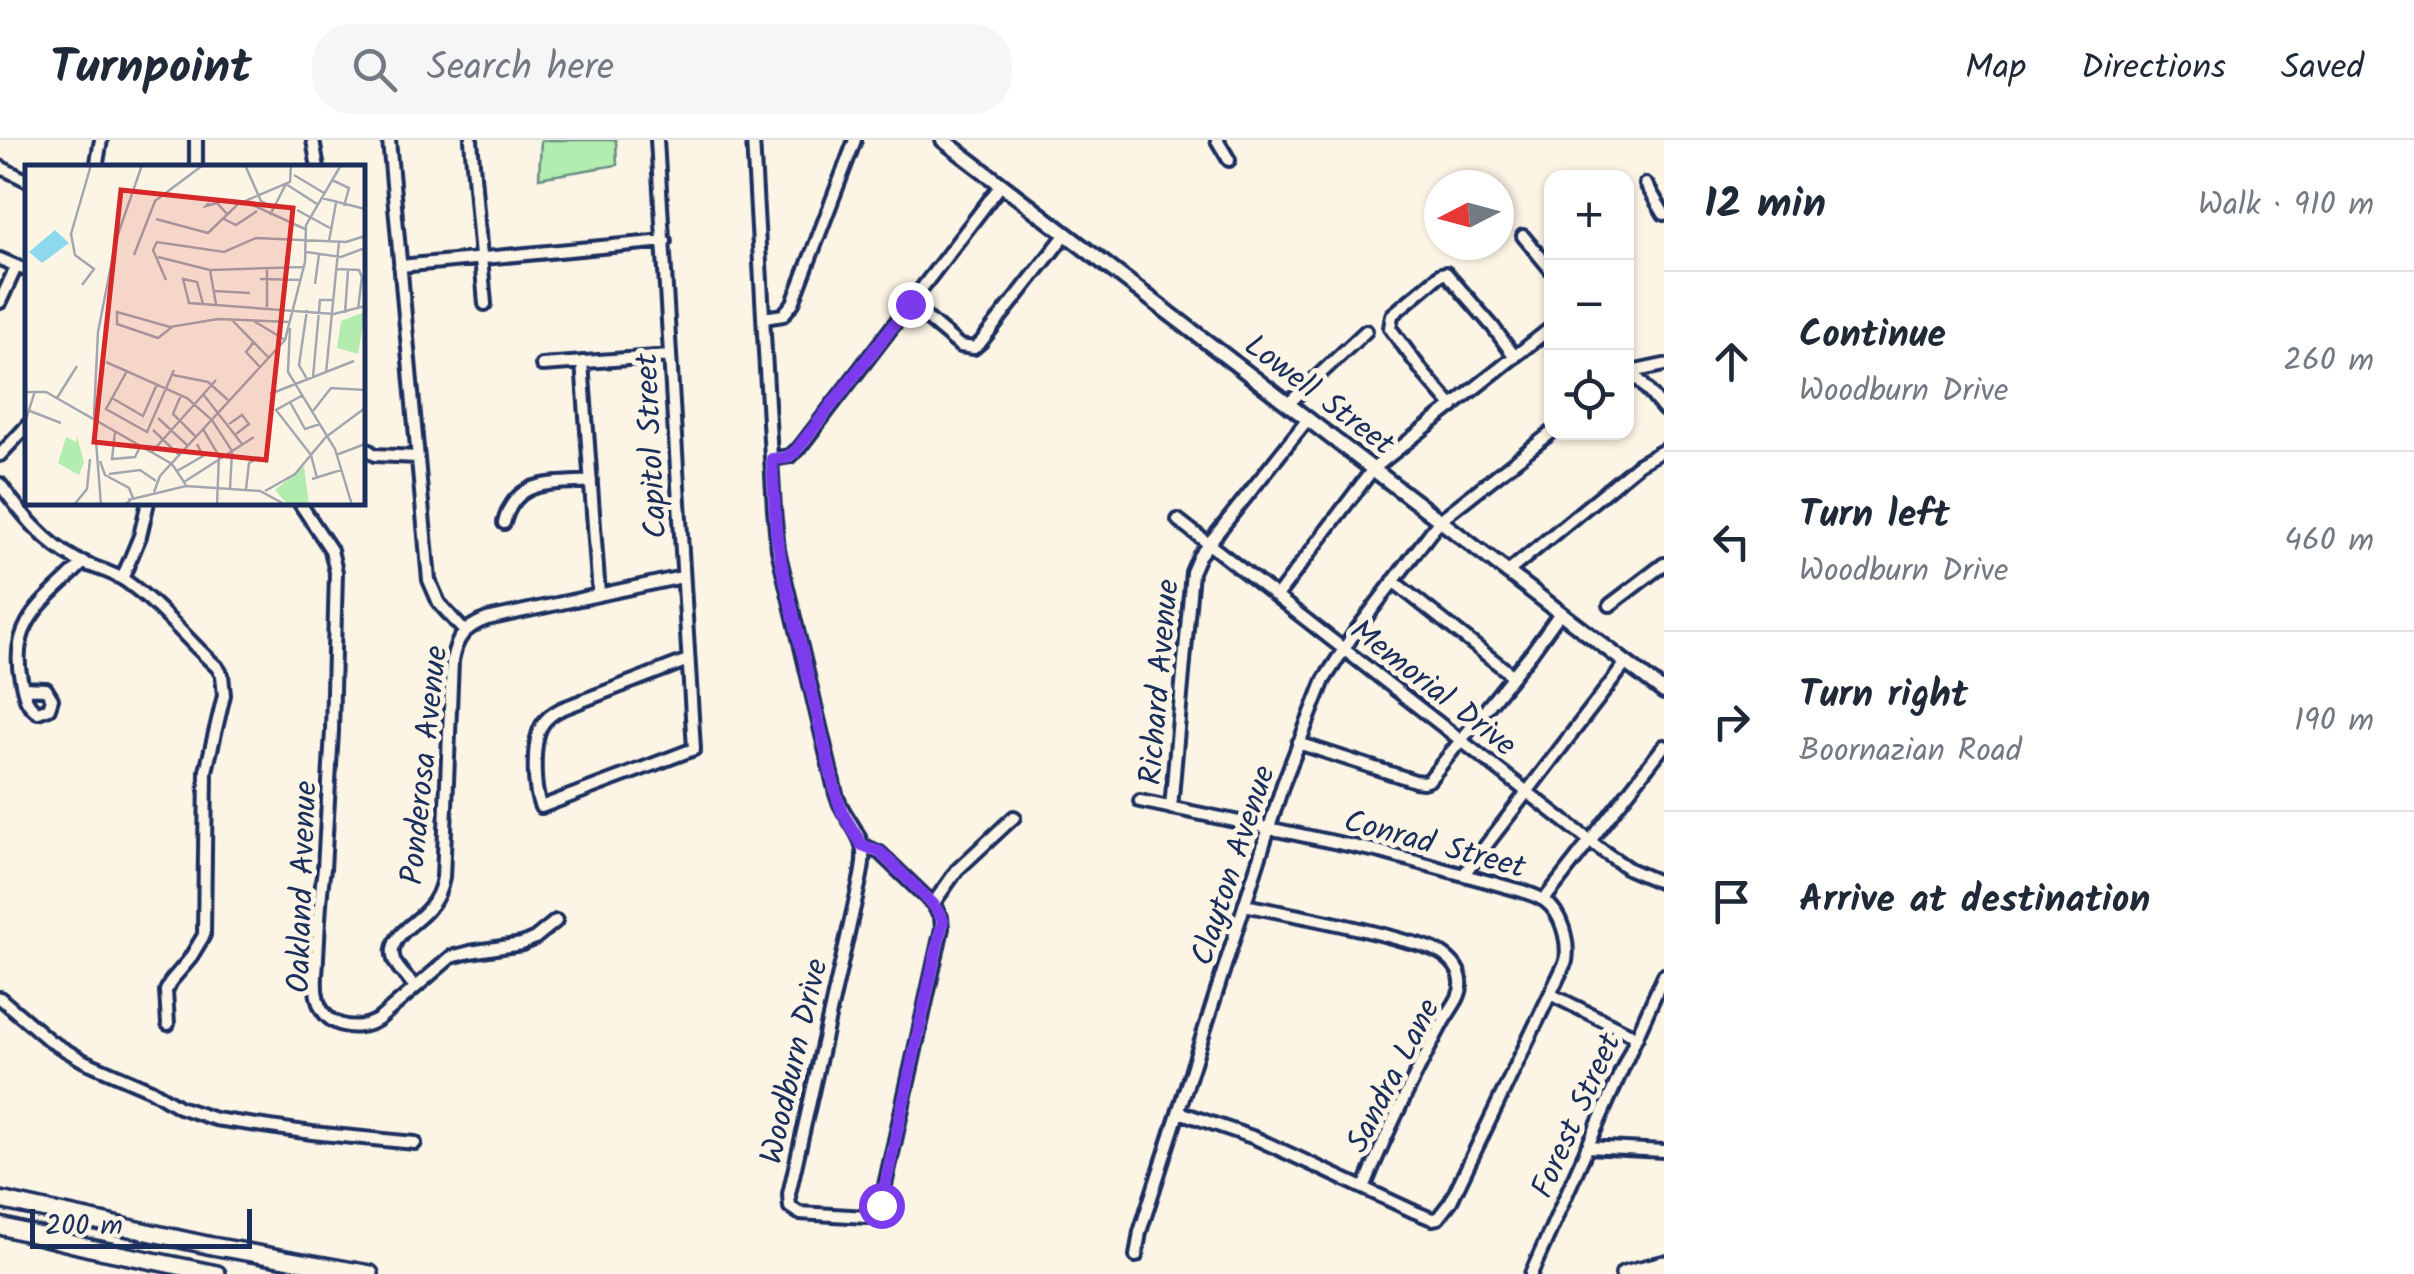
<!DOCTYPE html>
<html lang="en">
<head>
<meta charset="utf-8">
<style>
	:root { --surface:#fff; --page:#f6f6f7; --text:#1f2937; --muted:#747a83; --line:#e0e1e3 }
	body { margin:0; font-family:Kalam,sans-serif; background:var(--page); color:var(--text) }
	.controls { position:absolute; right:30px; top:30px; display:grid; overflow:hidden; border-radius:20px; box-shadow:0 2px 8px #0004 }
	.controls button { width:90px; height:90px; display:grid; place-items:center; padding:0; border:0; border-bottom:2px solid var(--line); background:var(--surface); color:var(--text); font:50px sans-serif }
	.compass { position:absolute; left:1424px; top:30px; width:90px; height:90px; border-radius:50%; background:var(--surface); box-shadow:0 2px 8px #0004; rotate:264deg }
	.scale { position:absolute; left:30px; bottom:25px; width:222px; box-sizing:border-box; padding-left:10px; border:5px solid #1b2f5e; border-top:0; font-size:28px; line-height:35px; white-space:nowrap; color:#1b2f5e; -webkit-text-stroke:8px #fcf5e5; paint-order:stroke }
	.stop { position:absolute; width:30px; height:30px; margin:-22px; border:8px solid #7c3aed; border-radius:50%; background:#fff }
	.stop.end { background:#7c3aed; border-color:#fff; box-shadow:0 2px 10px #0008 }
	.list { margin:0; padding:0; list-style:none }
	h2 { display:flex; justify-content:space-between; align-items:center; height:130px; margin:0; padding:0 40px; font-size:42px }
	h2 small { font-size:32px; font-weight:400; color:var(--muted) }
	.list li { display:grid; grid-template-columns:65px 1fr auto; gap:30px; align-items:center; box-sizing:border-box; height:180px; padding:0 40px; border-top:2px solid var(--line) }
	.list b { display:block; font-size:38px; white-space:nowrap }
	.list p { margin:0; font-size:32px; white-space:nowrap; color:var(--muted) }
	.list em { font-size:32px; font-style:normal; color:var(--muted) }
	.icon { flex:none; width:55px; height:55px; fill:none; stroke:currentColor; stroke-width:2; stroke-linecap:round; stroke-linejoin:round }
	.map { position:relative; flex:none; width:1664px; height:1134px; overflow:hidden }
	header { display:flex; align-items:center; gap:60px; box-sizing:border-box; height:140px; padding:0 50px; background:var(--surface); border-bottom:2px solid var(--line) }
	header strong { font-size:48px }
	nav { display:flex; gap:55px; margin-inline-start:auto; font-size:35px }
	.search { width:700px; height:90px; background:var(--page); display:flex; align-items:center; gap:25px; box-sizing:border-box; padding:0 35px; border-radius:40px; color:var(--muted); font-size:38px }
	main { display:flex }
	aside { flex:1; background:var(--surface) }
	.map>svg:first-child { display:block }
</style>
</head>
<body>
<header>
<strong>Turnpoint</strong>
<div class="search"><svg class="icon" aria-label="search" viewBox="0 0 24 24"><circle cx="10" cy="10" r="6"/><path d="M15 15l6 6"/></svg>Search here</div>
<nav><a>Map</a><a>Directions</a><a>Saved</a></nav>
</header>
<main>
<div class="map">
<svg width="1664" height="1134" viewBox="0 0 1664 1134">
	<rect width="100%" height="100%" fill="#fcf5e5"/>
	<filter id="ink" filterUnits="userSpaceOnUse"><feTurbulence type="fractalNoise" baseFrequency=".01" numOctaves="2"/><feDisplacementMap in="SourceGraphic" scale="20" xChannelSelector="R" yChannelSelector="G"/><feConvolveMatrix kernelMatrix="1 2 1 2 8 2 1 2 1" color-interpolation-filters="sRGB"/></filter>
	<g filter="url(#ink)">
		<path fill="#b3ecaf" stroke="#678e86" stroke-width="2.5" d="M541 0H616L617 25 539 38Z"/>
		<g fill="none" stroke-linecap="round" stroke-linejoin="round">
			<g stroke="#1b2f5e" stroke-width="18">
				<path id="minor" d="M196 0V28
					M313 0 318 28
					M389 0 429 440 439 463 464 491
					M471 0 485 164
					M657 0 694 609 541 667C533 649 532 602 542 585 547 577 553 573 561 569L688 520
					M753 0 774 370 778 410 836 654C841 673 857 687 862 705 865 718 862 732 859 745L789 1054 790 1067 799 1073 867 1077 875 1074 880 1068 942 788 941 777 933 764 880 713 862 705
					M1217 0 1229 20
					M0 27 28 41
					M96 28 101 0
					M1646 44 1664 74
					M1523 96 1552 131
					M0 119 28 131
					M400 126 665 101
					M0 162 16 127
					M910 164 960 206 974 208 981 202 1066 94
					M764 178 783 175 793 163 855 0
					M582 222 599 455
					M1626 224 1664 270
					M542 225 670 216
					M1631 232 1664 225
					M1288 264 1366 191
					M1453 267 1425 235 1390 188 1392 175 1441 134 1446 133 1493 187 1515 217
					M362 306 375 315 417 317
					M0 315 28 285
					M772 319 790 316 800 307 1001 45
					M0 344C21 373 45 403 77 420 93 428 112 431 127 442 161 466 186 499 217 527L222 535 224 555 206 631 204 795 189 820 171 841 166 851 168 884
					M299 362 331 410 336 432 332 591 324 729C319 758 319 787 317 817 317 829 314 844 317 856 322 887 356 894 379 879L451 817 470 812 522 804 535 798 556 781
					M1178 380 1603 711 1629 729 1664 744
					M504 383C516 337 552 345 591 341
					M1508 432 1639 324 1664 310
					M122 439 140 396 148 362
					M1393 441 1512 535
					M1277 456 1373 329 1552 187
					M1610 465 1664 424
					M23 548 46 549 52 559 49 568 38 572C25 565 24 552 21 539 8 481 48 459 84 422
					M1298 603 1415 641 1423 642 1429 640 1532 512 1560 473
					M1140 661 1381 712 1522 751C1530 754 1538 756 1545 761 1562 773 1569 802 1566 821L1451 1061 1438 1078 1432 1079 1415 1072 1255 998 1179 972
					M1171 668 1192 432 1199 416 1308 279
					M1464 734 1626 523
					M1544 760 1664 606
					M933 764 957 730 1014 677
					M1245 765C1298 776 1351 785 1402 800 1417 804 1433 807 1445 816 1453 822 1460 831 1461 841 1463 856 1450 869 1443 882 1414 936 1387 991 1364 1048
					M415 846C408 839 398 830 394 820 386 796 417 784 429 768 437 759 441 749 443 738L452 521C456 498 465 487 487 479L682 437
					M1550 854 1637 897
					M0 858 50 901 84 921 151 950 179 967 215 979 312 993 415 1003
					M1587 1007 1664 1011
					M1136 1116 1140 1092 1283 644 1324 540 1355 492 1440 380 1552 292
					M1531 1134 1664 835"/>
			</g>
			<g stroke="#1b2f5e" stroke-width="20">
				<path id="major" d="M943 0 1664 552"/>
			</g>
			<g stroke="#1b2f5e" stroke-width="22">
				<path id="highway" d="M0 1060 212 1106 370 1134
					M0 1086 90 1108 217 1134
					M1624 1134 1664 1124"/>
			</g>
			<use href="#minor" stroke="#fcf5e5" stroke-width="10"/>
			<use href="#major" stroke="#fcf5e5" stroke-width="12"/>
			<use href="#highway" stroke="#fcf5e5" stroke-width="15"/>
		</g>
	</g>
	<g fill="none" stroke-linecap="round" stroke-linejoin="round" filter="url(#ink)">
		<path stroke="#7c3aed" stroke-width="12" d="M881 1065 943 780 933 764 880 712 862 705 842 672 836 654 782 427 776 391 772 319 785 318 795 312 910 164"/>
	</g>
	<g text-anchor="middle" stroke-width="10" stroke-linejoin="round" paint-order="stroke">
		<g font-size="32" fill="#1b2f5e" stroke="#fcf5e5">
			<text transform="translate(1320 254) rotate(37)" y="11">Lowell Street</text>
			<text transform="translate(650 306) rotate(-93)" y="11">Capitol Street</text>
			<text transform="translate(1158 542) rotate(-85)" y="11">Richard Avenue</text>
			<text transform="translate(1434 547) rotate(38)" y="11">Memorial Drive</text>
			<text transform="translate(423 625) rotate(-84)" y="11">Ponderosa Avenue</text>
			<text transform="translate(1435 703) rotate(15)" y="11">Conrad Street</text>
			<text transform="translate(1232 725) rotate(-72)" y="11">Clayton Avenue</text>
			<text transform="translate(301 747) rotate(-88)" y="11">Oakland Avenue</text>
			<text transform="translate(793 921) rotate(-77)" y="11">Woodburn Drive</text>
			<text transform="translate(1392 935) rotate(-63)" y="11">Sandra Lane</text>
			<text transform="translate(1575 975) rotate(-66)" y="11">Forest Street</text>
		</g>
	</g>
	<g transform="translate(25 25)">
		<rect width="340" height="340" fill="#fcf5e5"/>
		<path d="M340 147 333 189 312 183 316 156ZM52 271 59 297 54 310 33 298 41 272 51 277ZM279 301 284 340H263L250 325Z" fill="#b3ecaf"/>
		<path d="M30 65 44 78 17 98 4 87Z" fill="#8dd8ed"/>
		<path fill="none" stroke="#a2a6af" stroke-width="2.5" d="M220 0 236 36 248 43M269 10 299 28M307 15 324 23 319 41M297 33 340 44M219 36 280 64M184 38 181 41 192 38 202 49M272 45 305 63M245 50 261 19 292 39M131 54 183 68 213 39 265 17 266 0M199 54 211 60 232 46M304 76 311 38M281 87 316 92 340 83M109 90 130 36 178 0M133 92 185 105 191 139M311 104 334 105 340 120M186 105 278 102M235 114 276 115M141 115 128 85 132 77 199 87 231 73 321 77 340 71M290 119 294 89M57 120 69 104 50 90 46 69 66 0M189 126 225 128M178 139 172 117 158 114 164 138 309 149 340 141M242 142V102M333 144 337 112M320 148 323 106M207 155 244 193M229 156 260 175M147 162 133 173 92 159V147L145 162 193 154 264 157M265 163 263 207 310 284 327 340M228 178 221 187 235 202M81 197 162 233 187 255 207 286 205 324M102 206 81 244 122 267 149 205M301 208 314 77M148 210 183 217 203 235M288 212 295 135H308M282 214 274 200 282 145M0 227H21L147 299 161 320M178 229 217 279M245 229 329 196M156 230 148 249 170 271M278 230 251 245 286 290 292 313M32 233 52 201M87 233 118 251 132 219M265 237 280 264 295 259M5 246 36 258M288 246 306 223 340 225M133 253 163 281M0 258 10 226M204 259 217 250 224 259 211 269M178 264 194 291 192 340M128 265 154 290M90 267 87 294 110 292 115 282M126 288 191 215M311 290 340 279M75 296 80 310 104 323 108 333 99 340M152 306 178 291 172 279M84 309 115 305 131 316M287 314 316 305M159 317 229 272M221 324 224 298 235 292M240 326 270 309 301 272 340 243M129 327 135 311 260 175 280 97 281 60 316 0M103 335 161 321 235 326 261 340M49 340 62 324 65 294M76 340 69 250 73 167 91 75 117 0"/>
		<path fill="#d62828" fill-opacity="0.15" stroke="#d62828" stroke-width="5" d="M96 25 268 43 241 295 69 277Z"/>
		<rect width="340" height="340" fill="none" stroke="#1b2f5e" stroke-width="5"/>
	</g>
</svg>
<div class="controls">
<button>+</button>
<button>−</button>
<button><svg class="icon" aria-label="locate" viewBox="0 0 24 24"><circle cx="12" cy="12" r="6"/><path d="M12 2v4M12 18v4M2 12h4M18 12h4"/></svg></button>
</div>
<svg class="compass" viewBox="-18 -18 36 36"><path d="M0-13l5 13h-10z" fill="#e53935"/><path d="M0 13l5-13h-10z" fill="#747a83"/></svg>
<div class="scale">200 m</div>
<div class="stop" style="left:881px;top:1065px"></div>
<div class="stop end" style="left:910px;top:164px"></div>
</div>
<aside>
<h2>12 min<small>Walk · 910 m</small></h2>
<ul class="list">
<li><svg class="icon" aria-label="ahead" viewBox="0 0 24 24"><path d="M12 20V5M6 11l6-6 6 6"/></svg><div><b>Continue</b><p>Woodburn Drive</p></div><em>260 m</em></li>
<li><svg class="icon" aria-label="left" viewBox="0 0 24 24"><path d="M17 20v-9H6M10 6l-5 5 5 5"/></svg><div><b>Turn left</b><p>Woodburn Drive</p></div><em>460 m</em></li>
<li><svg class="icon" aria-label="right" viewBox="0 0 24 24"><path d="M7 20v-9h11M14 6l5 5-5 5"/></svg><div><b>Turn right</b><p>Boornazian Road</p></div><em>190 m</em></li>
<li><svg class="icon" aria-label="arrive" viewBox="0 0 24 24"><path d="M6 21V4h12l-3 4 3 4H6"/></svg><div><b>Arrive at destination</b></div></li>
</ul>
</aside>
</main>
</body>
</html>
